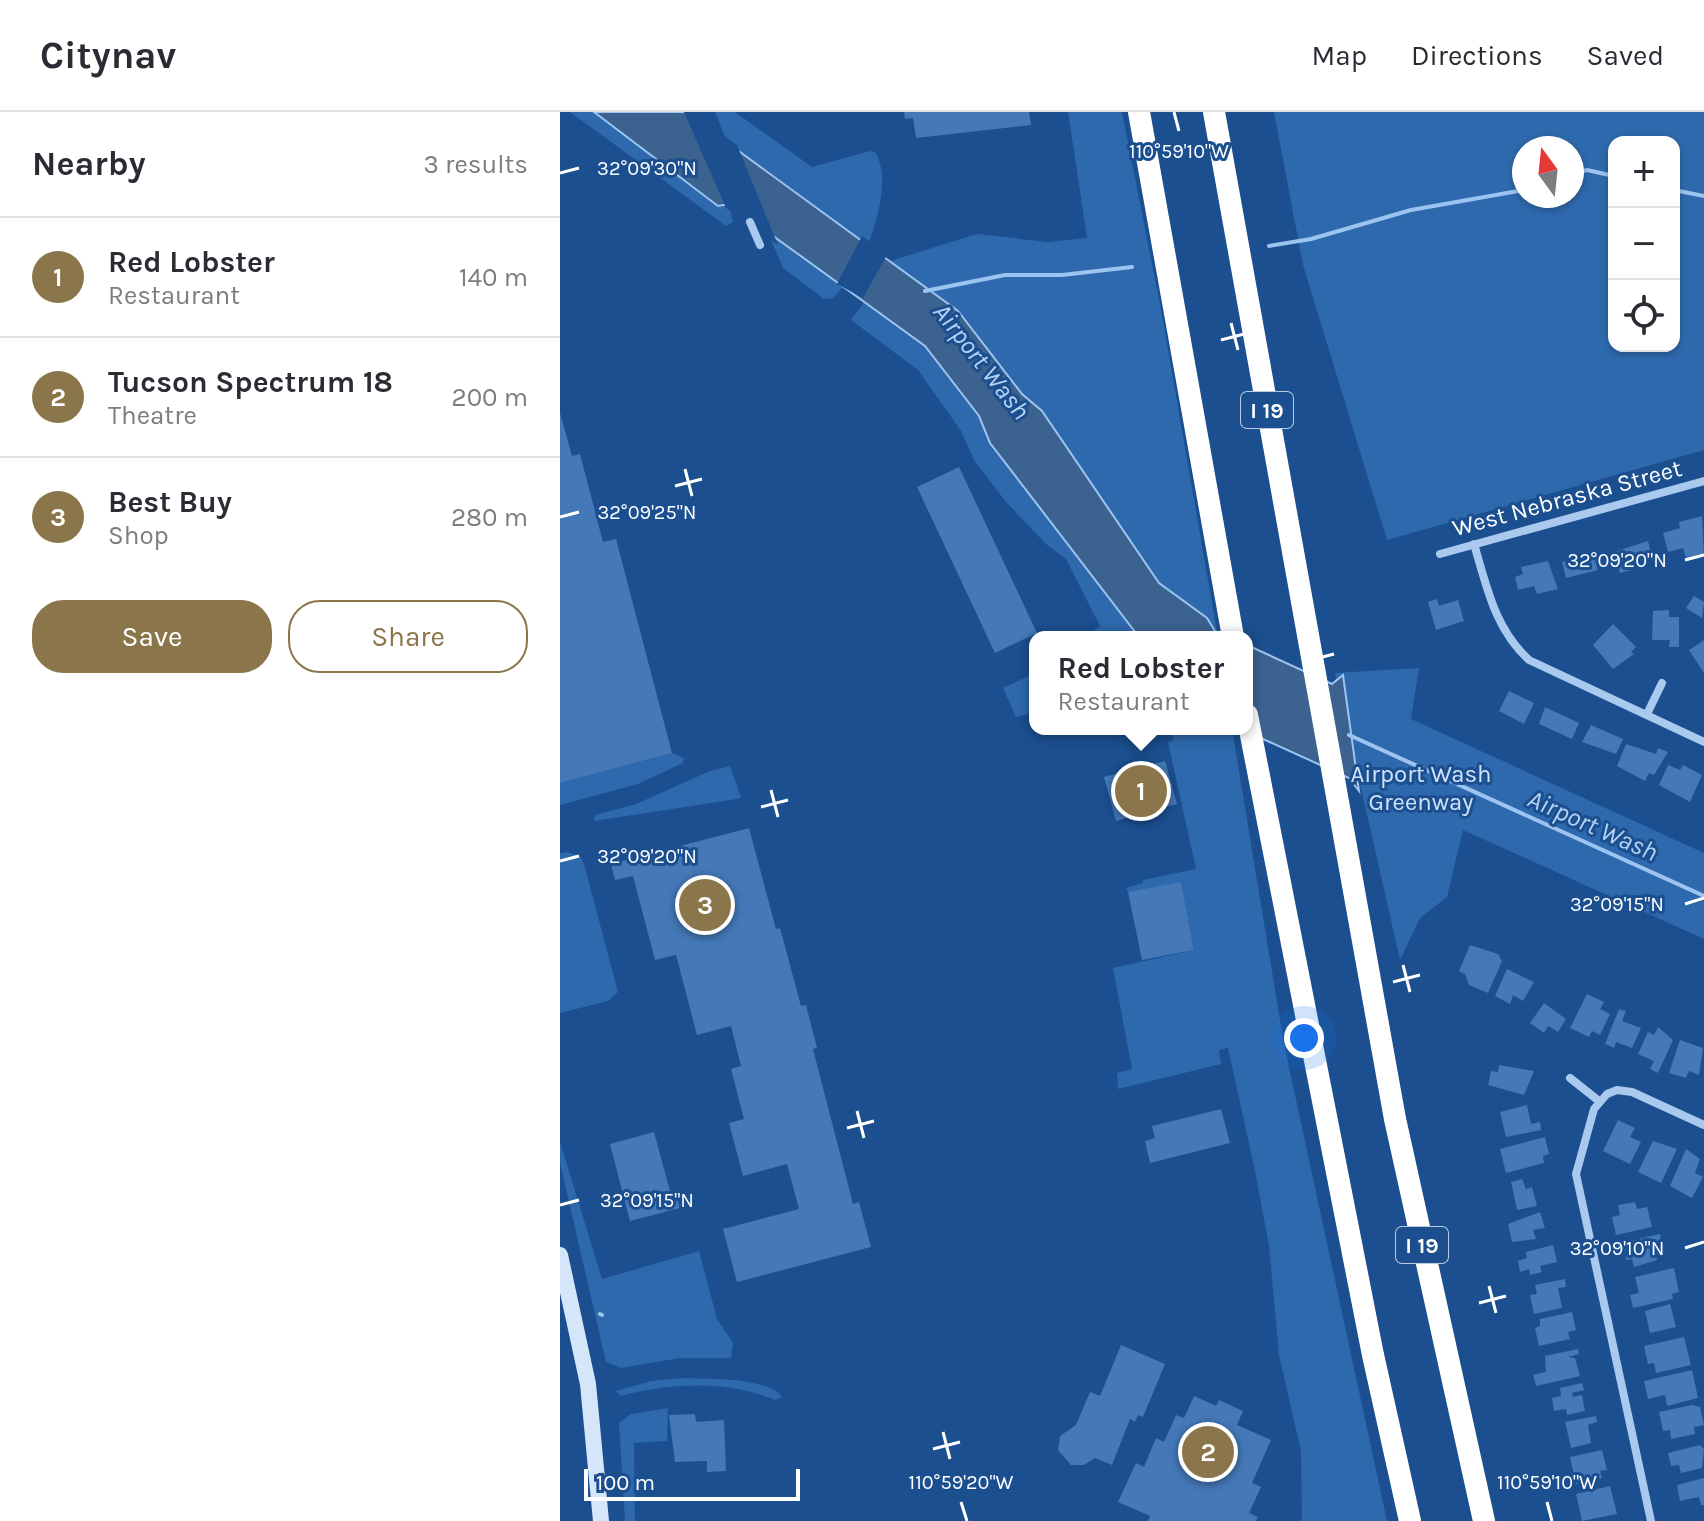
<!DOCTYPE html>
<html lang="en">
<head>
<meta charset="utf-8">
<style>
	:root { --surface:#fff; --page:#f2f2f3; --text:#2b2b33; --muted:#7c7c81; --line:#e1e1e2; --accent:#8a764a }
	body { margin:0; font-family:Karla,sans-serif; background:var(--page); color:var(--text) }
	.controls { position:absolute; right:24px; top:24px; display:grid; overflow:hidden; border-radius:16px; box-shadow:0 2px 6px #0004 }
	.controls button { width:72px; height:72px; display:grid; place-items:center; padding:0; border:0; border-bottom:2px solid var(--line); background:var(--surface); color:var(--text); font:40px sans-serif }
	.compass { position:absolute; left:952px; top:24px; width:72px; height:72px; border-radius:50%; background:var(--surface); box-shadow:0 2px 6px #0004; rotate:345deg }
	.scale { position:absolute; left:24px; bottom:20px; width:216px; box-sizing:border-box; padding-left:8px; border:4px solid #fff; border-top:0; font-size:22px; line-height:28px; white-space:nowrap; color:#fff; -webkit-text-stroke:6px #1b4f8f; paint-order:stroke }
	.you { position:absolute; left:744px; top:926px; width:28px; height:28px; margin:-20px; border:6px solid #fff; border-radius:50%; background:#1a73e8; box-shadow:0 0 0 12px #1a73e833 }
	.badge { display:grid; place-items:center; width:52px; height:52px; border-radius:50%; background:var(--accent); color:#fff; font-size:26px; font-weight:700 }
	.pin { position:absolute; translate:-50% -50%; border:4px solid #fff; box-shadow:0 2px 8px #0006 }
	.popup { position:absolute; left:469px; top:519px; width:224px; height:104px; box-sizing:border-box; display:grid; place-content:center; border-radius:16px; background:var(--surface); filter:drop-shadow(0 2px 6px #0005); font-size:26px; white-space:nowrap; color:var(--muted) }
	.popup b { font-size:30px; color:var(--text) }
	.popup::after { content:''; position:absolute; left:50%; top:100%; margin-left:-16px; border:16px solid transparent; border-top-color:var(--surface) }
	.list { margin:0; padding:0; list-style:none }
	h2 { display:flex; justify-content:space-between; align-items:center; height:104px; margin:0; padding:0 32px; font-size:34px }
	h2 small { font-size:26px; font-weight:400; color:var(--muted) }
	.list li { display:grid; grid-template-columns:52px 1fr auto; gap:24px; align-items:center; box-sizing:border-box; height:120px; padding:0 32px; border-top:2px solid var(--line) }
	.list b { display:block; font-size:30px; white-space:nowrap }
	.list p { margin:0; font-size:26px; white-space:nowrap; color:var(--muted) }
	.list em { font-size:26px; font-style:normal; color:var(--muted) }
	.actions { display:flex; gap:16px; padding:24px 32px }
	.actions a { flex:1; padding:18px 0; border:2px solid var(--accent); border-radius:32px; text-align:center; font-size:28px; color:var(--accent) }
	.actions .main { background:var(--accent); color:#fff }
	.icon { flex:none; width:44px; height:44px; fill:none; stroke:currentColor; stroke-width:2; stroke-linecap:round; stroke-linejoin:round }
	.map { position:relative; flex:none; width:1144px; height:1409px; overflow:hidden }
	header { display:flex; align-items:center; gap:48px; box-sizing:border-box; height:112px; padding:0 40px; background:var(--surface); border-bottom:2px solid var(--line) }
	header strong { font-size:38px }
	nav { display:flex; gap:44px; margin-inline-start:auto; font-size:28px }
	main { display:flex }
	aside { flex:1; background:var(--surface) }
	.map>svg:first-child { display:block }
</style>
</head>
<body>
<header>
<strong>Citynav</strong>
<nav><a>Map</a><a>Directions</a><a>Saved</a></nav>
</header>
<main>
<aside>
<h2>Nearby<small>3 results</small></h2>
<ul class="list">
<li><span class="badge">1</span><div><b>Red Lobster</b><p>Restaurant</p></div><em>140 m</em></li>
<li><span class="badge">2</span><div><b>Tucson Spectrum 18</b><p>Theatre</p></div><em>200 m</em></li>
<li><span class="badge">3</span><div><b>Best Buy</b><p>Shop</p></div><em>280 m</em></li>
</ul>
<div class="actions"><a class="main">Save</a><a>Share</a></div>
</aside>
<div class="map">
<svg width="1144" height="1409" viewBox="0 0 1144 1409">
	<rect width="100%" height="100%" fill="#1b4f8f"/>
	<path fill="#2e69ad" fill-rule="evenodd" d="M10 0H34L158 94 169 92 173 110 166 114 162 111Z
		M155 0H175L252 55 310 39 316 41C330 68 317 107 308 134L168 32Z
		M508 0H562L601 197 657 520 647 506 599 471 482 299 462 282 398 199 330 149 417 122 488 130 527 126Z
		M714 0H1144V338L827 428 743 153ZM1054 30H1114V234H1054ZM964 36H1012V84H964Z
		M208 121 283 175 273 186 264 187 223 156Z
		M304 190 365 234 419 304 430 331 579 525H531L530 521 540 514 506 447 486 432 446 390 414 348 401 319 358 258 291 208Z
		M859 556 851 607 1144 741V827L903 718 887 785 860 806 840 848 775 561Z
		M475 561V600L456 605 443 576Z
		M611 617H672L724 932 827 1409H742L741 1339 719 1243 709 1134 695 1059 668 936 659 938 661 952 558 977 557 961 572 957 553 856 634 838 621 771 568 780 566 776 583 771V768L636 757 608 630 614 628Z
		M112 641 124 646 123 651 78 672 0 693V671Z
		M170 654 181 685 177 687 34 709 35 703 76 692 150 659Z
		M7 740 20 744 24 752 58 880 48 889 0 901V741Z
		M0 1030 42 1167 139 1139 157 1207 173 1231 171 1246H120L61 1256 46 1250 0 1051Z
		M124 1266C147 1267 208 1265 222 1285L215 1288C167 1268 110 1271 61 1284L56 1279 91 1269Z
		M108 1296 107 1329 74 1331 75 1409H65L59 1311 71 1302Z"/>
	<path fill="#3c6290" stroke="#9cc4f0" stroke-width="2" d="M34 0H125L398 199 462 282 482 299 599 471 647 506 655 519 668 525H579L430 331 419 304 365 234 169 92 158 94Z
		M687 533 772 572 783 563 799 679 789 666 681 617H687Z"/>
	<path fill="#1b4f8f" d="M124 0H131L177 33 218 133 166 96Z
		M302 124 327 143 303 186 277 172Z"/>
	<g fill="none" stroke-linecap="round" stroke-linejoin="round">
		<path stroke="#9cc4f0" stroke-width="4" d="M1012 62 1027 58 1054 64
			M1114 78 1144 84
			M709 134 751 127 851 98 964 78
			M365 179 445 163H502L572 155
			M789 623 1144 784
			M40 1202 42 1203"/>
	</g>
	<path fill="#4478b7" d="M344 0H469L471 13 356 26 353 6 345 7Z
		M0 301 12 344 20 342 43 430 56 427 112 641 0 671Z
		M399 355 477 521 435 541 357 375Z
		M1142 404 1144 444 1127 449 1123 436 1108 440 1103 421 1120 416 1119 410Z
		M1088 429 1092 445 1076 450 1078 456 1060 461 1054 440Z
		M1033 441 1038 458 1006 466 1002 450Z
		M988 449 998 477 977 482 974 474 958 478 955 465 963 462 961 455Z
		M1134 484 1144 490 1142 506 1126 496Z
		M877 487 879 494 898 488 904 509 876 518 868 490Z
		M1109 498V505H1119V535H1109L1110 528H1092L1093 499Z
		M1053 512 1076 535 1071 540 1074 542 1053 557 1033 533Z
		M1144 528V561L1129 538Z
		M949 579 974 591 964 612 939 599Z
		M985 595 1019 611 1012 627 979 612Z
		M1031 613 1063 627 1056 642 1022 630Z
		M1066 632 1096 642 1098 636 1108 640 1094 663 1089 661 1085 669 1057 654Z
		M605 649 617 692 556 709 544 665Z
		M1108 653 1120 658 1123 653 1142 663 1130 690 1099 673Z
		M189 716 216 817 220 816 241 894 246 893 257 936 253 937 293 1092 299 1090 311 1135 177 1170 163 1117 239 1097 227 1052 183 1064 169 1011 184 1007 171 957 181 954 171 914 137 923 116 843 95 848 73 764 55 768 51 752Z
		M621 770 634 838 582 848 568 780Z
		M910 833 938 842 942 849 928 881 909 873 905 862 899 859Z
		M947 857 974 870 963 889 953 883 950 892 935 884Z
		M1027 882 1044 890 1040 897 1050 902 1040 923 1032 919 1029 925 1010 916Z
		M984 891 1006 907 998 920 988 914 984 921 970 911Z
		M1059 897 1066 899 1062 909 1081 916 1072 936 1056 930 1054 936 1045 932Z
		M1098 915 1113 928 1098 961 1090 957 1094 949 1078 942 1088 920 1094 923Z
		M1120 928 1143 936 1139 963 1129 959 1126 966 1109 961Z
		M939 953 974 959 964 983 928 973 931 959 938 960Z
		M967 993 971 1012 980 1010 981 1018 946 1025 940 1000Z
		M661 997 670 1031 590 1051 585 1029 595 1026 592 1014Z
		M1058 1008 1075 1016 1070 1025 1081 1030 1070 1052 1043 1039Z
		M94 1020 113 1090 118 1089 120 1096 70 1109 50 1032Z
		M985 1025 989 1042 983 1044 984 1051 946 1061 940 1037Z
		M1093 1029 1117 1037 1101 1071 1078 1060Z
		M1126 1037 1140 1047 1135 1061 1143 1065 1132 1086 1110 1074Z
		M962 1067 966 1077 972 1075 977 1094 957 1098 951 1070Z
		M1075 1090 1077 1097 1087 1095 1092 1115 1056 1123 1052 1105 1060 1103 1058 1093Z
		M980 1100 985 1116 973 1118 976 1127 952 1130 948 1112Z
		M1100 1122 1103 1142H1096L1097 1148 1074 1155 1072 1147 1066 1148 1065 1130Z
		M993 1133 997 1150 980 1154 982 1160 970 1163 969 1157 960 1160 958 1149 967 1146 966 1140Z
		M1114 1156 1119 1180 1112 1182 1113 1187 1073 1196 1070 1183 1079 1181 1075 1165Z
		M1005 1167 1006 1175 998 1176 1002 1196 974 1202 970 1183 977 1182 975 1173Z
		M1110 1192 1116 1215 1090 1221 1085 1199Z
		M1012 1200 1016 1218 1008 1220 1010 1227 979 1234 975 1216 980 1214V1207Z
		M1124 1225 1131 1253 1096 1261 1094 1251 1088 1252 1084 1234Z
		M561 1233 605 1252 583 1305 578 1303 575 1310 570 1307 552 1353 535 1346 524 1353H511L498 1338 500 1324 516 1313 530 1280 540 1284Z
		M1018 1237 1019 1242 1008 1245 1015 1246 1020 1264 976 1274 973 1263 986 1260 985 1244Z
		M1132 1258 1138 1286 1107 1294 1105 1283 1088 1287 1084 1269Z
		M1022 1271 1024 1278 1012 1281 1013 1285 1022 1283 1025 1299 1007 1303 1006 1297 994 1299 992 1286 1001 1284 1000 1276Z
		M634 1284 656 1294 659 1288 683 1299 677 1313 711 1328 692 1371 701 1375 689 1401 698 1405 696 1409H588L590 1404 558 1390 576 1351 584 1355 596 1326 604 1330 616 1303 624 1306Z
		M1132 1293 1140 1295 1144 1313 1134 1315 1135 1322 1111 1327 1110 1318 1103 1319 1099 1300Z
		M135 1302 136 1310 164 1308 166 1359 147 1360V1349L115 1350 109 1303Z
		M1036 1304 1037 1310 1028 1313 1031 1331 1011 1336 1005 1310Z
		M1140 1333 1144 1337 1142 1356 1121 1361 1119 1353 1111 1354 1108 1341Z
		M1042 1338 1047 1358 1040 1359 1042 1366 1016 1372 1010 1345Z
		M1144 1366V1393H1141L1139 1385 1120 1389 1117 1373Z
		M1050 1374 1057 1402 1022 1409 1016 1382Z"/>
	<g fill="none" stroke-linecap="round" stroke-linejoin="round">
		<path stroke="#a9c9ee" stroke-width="8" d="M190 110 200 133
			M914 432C927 476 935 517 969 548L1144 630
			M880 442 1144 369
			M1087 602 1102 571
			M1010 966 1039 989
			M1091 1409 1016 1062 1034 997 1047 982 1057 978 1072 980 1144 1013"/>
		<path stroke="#d6e6fa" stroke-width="16" d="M0 1143 28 1272 41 1409"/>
		<path stroke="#fff" stroke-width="22" d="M579 0 673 525
			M654 0 835 1007 924 1409
			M687 603 813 1243 850 1409"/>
	</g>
	<path fill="none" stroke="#fff" stroke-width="3" d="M614 0 619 19M0 61 19 56M671 211 678 238M661 228 688 221M125 357 132 384M115 374 142 367M0 405 19 400M1125 448 1144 443M757 532 764 559M747 549 774 542M211 678 218 705M201 695 228 688M0 749 19 744M1125 792 1144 786M843 853 850 880M833 870 860 863M297 999 304 1026M287 1016 314 1009M0 1093 19 1088M1125 1136 1144 1130M929 1174 936 1201M919 1191 946 1184M383 1320 390 1347M373 1337 400 1330M401 1390 407 1409M987 1390 992 1409"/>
	<g text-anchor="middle" stroke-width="6" stroke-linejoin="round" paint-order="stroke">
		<g fill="#1b4f8f" stroke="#bbcadd" stroke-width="2">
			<rect x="681" y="280" width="52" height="36" rx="6"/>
			<rect x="836" y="1115" width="52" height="36" rx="6"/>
		</g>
		<g font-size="22" font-weight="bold" fill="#fff">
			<text x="707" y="306">I 19</text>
			<text x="862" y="1141">I 19</text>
		</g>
		<g font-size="24" fill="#fff" stroke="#1b4f8f">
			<text transform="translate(1007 386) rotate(-15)" y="8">West Nebraska Street</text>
		</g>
		<g font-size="24" fill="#cfe3fa" stroke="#1b4f8f">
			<text x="861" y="670">Airport Wash<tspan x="861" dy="28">Greenway</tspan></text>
		</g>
		<g font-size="26" font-style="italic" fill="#b5d3f5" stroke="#1b4f8f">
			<text transform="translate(422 249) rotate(52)" y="9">Airport Wash</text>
			<text transform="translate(1033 713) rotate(24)" y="9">Airport Wash</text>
		</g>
	</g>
	<g font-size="20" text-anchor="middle" fill="#fff" stroke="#1b4f8f" stroke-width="6" stroke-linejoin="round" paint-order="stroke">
		<text x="619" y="46">110°59'10"W</text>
		<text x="87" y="63">32°09'30"N</text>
		<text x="87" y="407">32°09'25"N</text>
		<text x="1057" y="455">32°09'20"N</text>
		<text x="87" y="751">32°09'20"N</text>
		<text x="1057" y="799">32°09'15"N</text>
		<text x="87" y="1095">32°09'15"N</text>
		<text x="1057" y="1143">32°09'10"N</text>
		<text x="401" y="1377">110°59'20"W</text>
		<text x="987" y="1377">110°59'10"W</text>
	</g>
</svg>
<div class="controls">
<button>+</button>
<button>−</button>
<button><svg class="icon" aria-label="locate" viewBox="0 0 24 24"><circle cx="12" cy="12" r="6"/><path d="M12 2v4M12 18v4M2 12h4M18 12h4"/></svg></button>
</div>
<svg class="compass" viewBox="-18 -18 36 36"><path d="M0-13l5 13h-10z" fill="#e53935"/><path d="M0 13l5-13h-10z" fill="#7c7c81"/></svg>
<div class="scale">100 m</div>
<div class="you"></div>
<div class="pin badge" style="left:581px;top:679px">1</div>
<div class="popup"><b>Red Lobster</b>Restaurant</div>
<div class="pin badge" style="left:648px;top:1340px">2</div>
<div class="pin badge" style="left:145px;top:793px">3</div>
</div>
</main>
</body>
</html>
